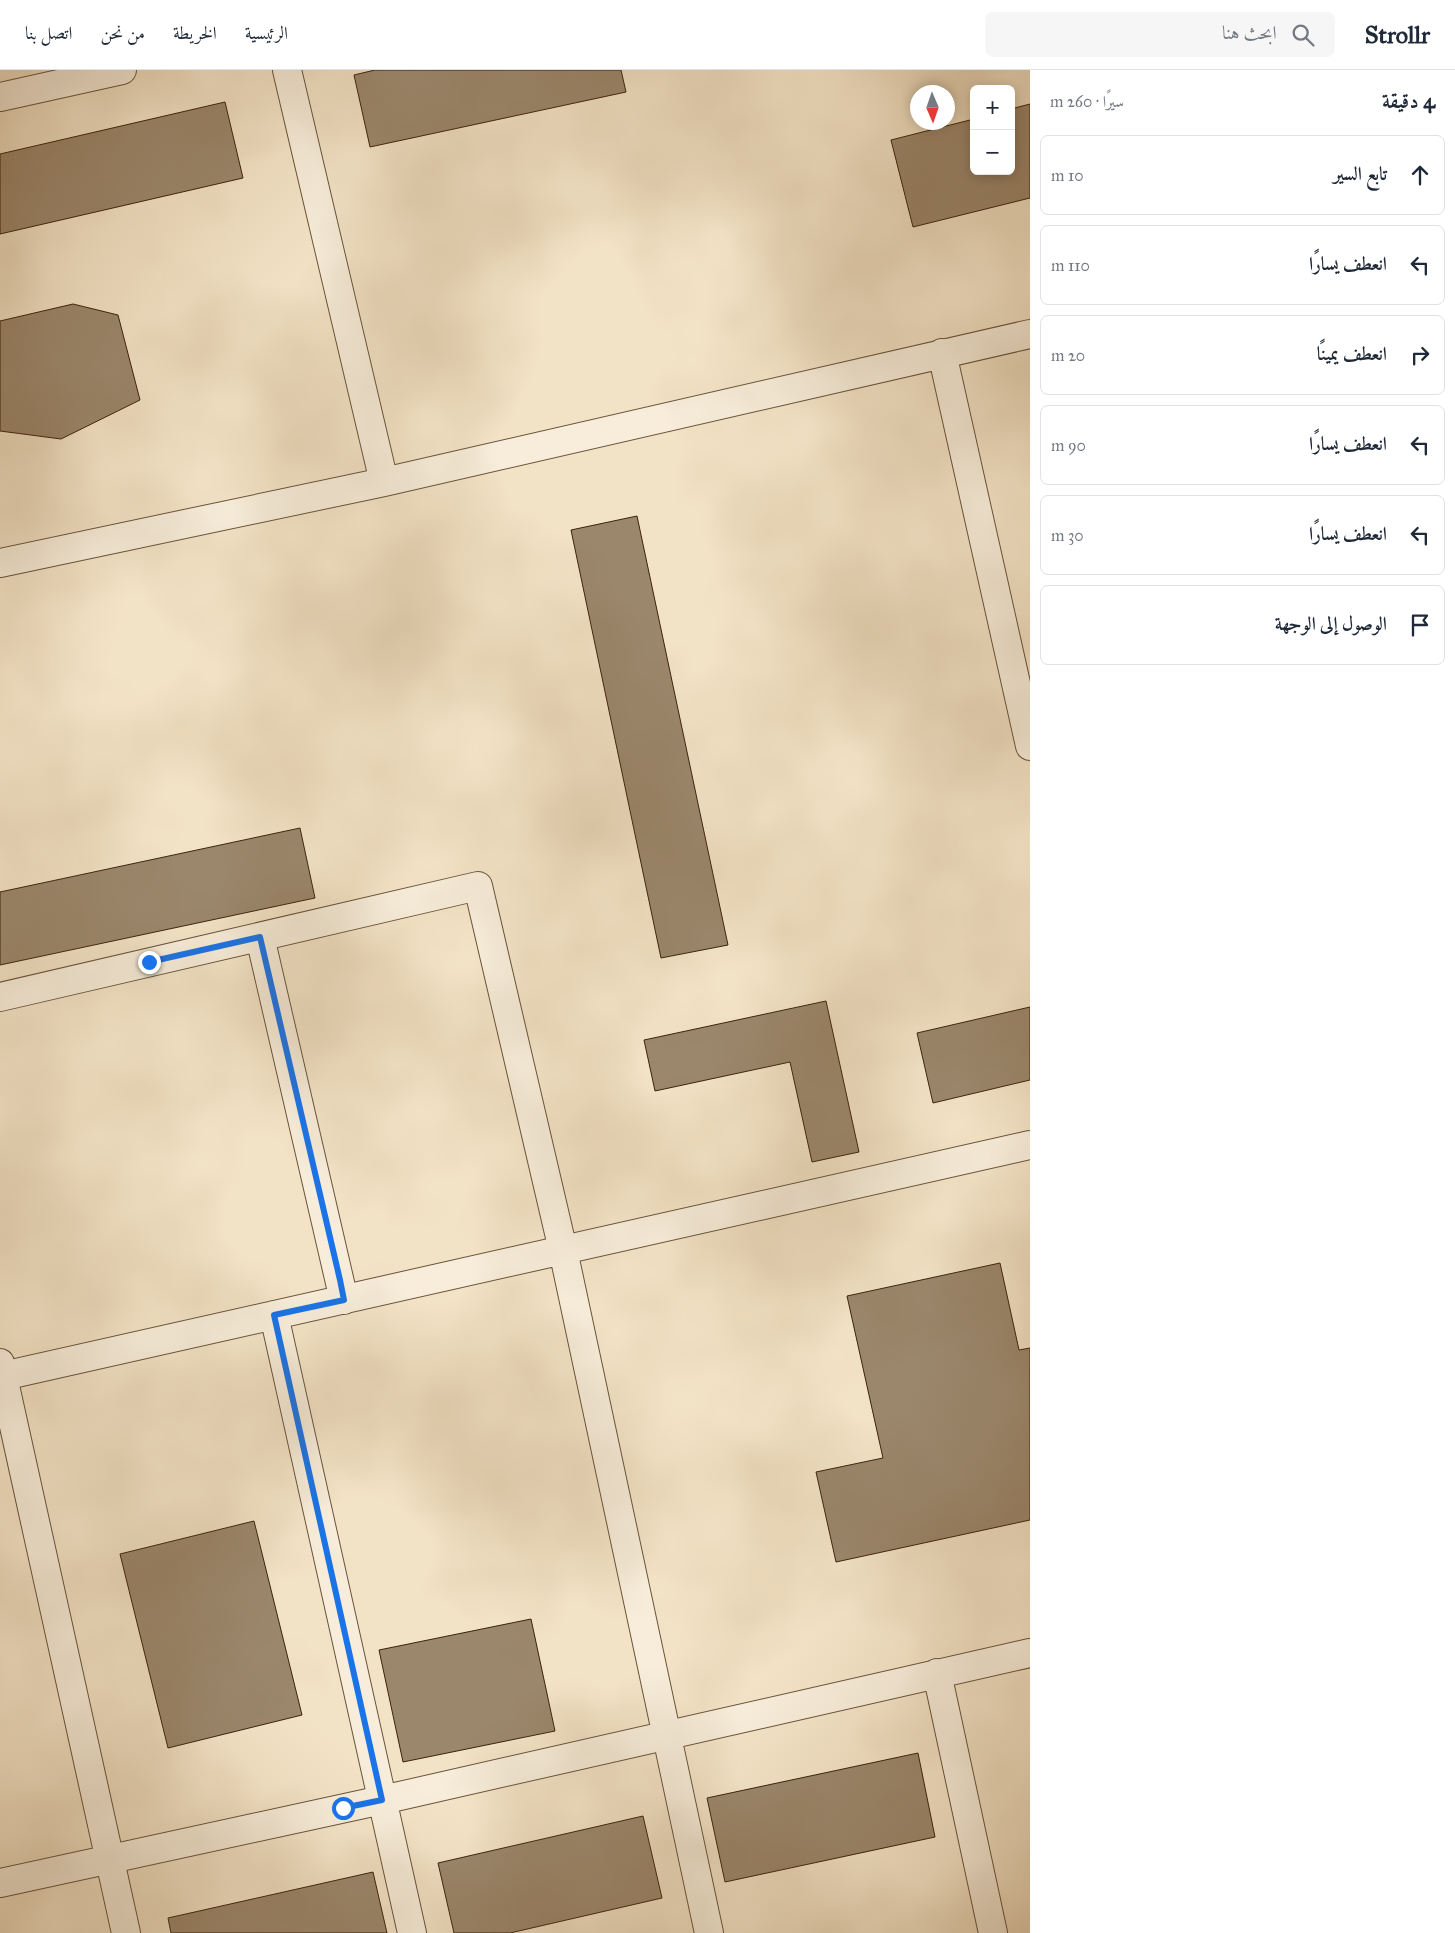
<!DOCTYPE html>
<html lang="ar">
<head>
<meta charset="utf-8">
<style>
	:root { --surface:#fff; --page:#f6f6f7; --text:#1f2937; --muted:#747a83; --line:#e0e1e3 }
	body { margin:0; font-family:"IM FELL Great Primer",Amiri,serif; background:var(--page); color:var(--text); direction:rtl }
	.controls { position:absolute; right:15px; top:15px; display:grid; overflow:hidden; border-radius:8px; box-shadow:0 2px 12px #0003 }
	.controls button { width:45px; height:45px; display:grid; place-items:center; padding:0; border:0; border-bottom:1px solid var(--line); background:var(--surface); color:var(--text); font:25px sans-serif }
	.compass { position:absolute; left:910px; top:15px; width:45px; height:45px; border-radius:50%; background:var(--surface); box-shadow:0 2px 12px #0003; rotate:178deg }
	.stop { position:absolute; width:15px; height:15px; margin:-11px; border:4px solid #1a73e8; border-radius:50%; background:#fff }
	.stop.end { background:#1a73e8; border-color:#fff; box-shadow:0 1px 5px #0008 }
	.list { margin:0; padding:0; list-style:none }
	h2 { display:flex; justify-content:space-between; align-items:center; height:65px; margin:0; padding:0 20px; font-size:21px }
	h2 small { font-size:16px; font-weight:400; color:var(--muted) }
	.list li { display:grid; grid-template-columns:32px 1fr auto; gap:15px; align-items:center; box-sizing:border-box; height:80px; margin:0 10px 10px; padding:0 10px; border:1px solid var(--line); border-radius:8px }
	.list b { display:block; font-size:19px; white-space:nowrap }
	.list em { font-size:16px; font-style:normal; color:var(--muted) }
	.icon { flex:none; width:28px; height:28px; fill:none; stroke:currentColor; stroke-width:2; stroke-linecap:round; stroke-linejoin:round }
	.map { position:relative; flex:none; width:1030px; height:1863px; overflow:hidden; direction:ltr }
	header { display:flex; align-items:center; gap:30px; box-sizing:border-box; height:70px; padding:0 25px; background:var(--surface); border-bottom:1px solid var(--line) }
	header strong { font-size:24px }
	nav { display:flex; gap:28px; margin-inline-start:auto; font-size:18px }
	.search { width:350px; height:45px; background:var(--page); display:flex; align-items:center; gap:12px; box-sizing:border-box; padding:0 18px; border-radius:8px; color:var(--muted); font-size:19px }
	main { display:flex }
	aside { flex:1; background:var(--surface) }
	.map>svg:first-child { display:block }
</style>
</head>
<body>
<header>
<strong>Strollr</strong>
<div class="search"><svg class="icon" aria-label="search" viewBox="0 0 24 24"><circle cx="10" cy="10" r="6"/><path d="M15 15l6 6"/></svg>ابحث هنا</div>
<nav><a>الرئيسية</a><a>الخريطة</a><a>من نحن</a><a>اتصل بنا</a></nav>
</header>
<main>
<aside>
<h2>4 دقيقة<small>سيرًا · 260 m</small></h2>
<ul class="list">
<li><svg class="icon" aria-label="ahead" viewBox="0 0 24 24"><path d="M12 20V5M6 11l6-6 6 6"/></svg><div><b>تابع السير</b></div><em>10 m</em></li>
<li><svg class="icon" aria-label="left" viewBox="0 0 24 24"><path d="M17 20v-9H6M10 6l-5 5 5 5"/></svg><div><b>انعطف يسارًا</b></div><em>110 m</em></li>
<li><svg class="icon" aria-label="right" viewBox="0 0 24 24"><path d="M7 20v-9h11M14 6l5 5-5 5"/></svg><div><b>انعطف يمينًا</b></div><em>20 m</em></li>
<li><svg class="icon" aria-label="left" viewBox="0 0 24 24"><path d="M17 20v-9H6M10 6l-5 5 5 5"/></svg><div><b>انعطف يسارًا</b></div><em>90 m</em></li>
<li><svg class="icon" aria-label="left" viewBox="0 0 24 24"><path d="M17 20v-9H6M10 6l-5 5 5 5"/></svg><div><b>انعطف يسارًا</b></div><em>30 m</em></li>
<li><svg class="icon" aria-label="arrive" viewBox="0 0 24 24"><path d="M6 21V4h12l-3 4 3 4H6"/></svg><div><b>الوصول إلى الوجهة</b></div></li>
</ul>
</aside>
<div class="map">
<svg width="1030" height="1863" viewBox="0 0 1030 1863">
	<rect width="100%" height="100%" fill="#f3e3c6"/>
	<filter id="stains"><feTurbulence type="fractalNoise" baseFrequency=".004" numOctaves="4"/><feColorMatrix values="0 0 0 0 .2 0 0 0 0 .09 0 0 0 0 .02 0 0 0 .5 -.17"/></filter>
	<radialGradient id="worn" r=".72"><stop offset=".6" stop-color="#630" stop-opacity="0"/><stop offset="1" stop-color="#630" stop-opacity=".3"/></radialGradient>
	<path fill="#9b876c" stroke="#3b230b" d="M375 0H621L626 22 370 77 354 5Z
		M225 32 243 108 0 164V84Z
		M1030 34V128L913 157 891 70 974 49V101H1011V39Z
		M73 234 118 245 140 330 61 369 0 361V251Z
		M637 446 728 875 661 888 571 460Z
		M300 758 315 828 0 895V822Z
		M826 931 859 1082 812 1092 790 992 655 1021 644 970Z
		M1030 937V1010L933 1033 917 963Z
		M1000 1193 1019 1280 1030 1278V1450L836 1492 816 1402 883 1388 847 1226Z
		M254 1451 302 1645 168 1678 120 1484Z
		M531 1549 555 1661 403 1692 379 1580Z
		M918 1683 935 1767 725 1812 707 1728Z
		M643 1746 662 1828 510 1863H454L438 1793Z
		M373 1802 387 1863H171L168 1848Z"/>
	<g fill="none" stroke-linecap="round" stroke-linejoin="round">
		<g stroke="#69533a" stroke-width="30">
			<path id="minor" d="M287 0 384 412
				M0 27 122 0
				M942 283 1030 676
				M0 493 384 412 1030 264
				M260 867 344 1230
				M0 927 478 816 563 1180 709 1863
				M274 1245 412 1863
				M0 1293 126 1863
				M3 1306 1030 1075
				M937 1603 993 1863
				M0 1813 382 1730 1030 1583"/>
		</g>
		<use href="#minor" stroke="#f7edda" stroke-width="28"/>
	</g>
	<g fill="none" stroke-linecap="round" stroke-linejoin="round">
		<path stroke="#1a73e8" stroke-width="6" d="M149 892 260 867 340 1210 344 1230 274 1245 382 1730 343 1738"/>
	</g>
	<rect width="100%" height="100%" filter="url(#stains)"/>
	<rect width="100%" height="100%" fill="url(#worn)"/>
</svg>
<div class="controls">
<button>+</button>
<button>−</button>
</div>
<svg class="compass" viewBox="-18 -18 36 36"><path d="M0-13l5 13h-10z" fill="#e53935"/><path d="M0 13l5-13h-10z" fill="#747a83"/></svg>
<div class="stop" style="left:343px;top:1738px"></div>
<div class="stop end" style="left:149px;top:892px"></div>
</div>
</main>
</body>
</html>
